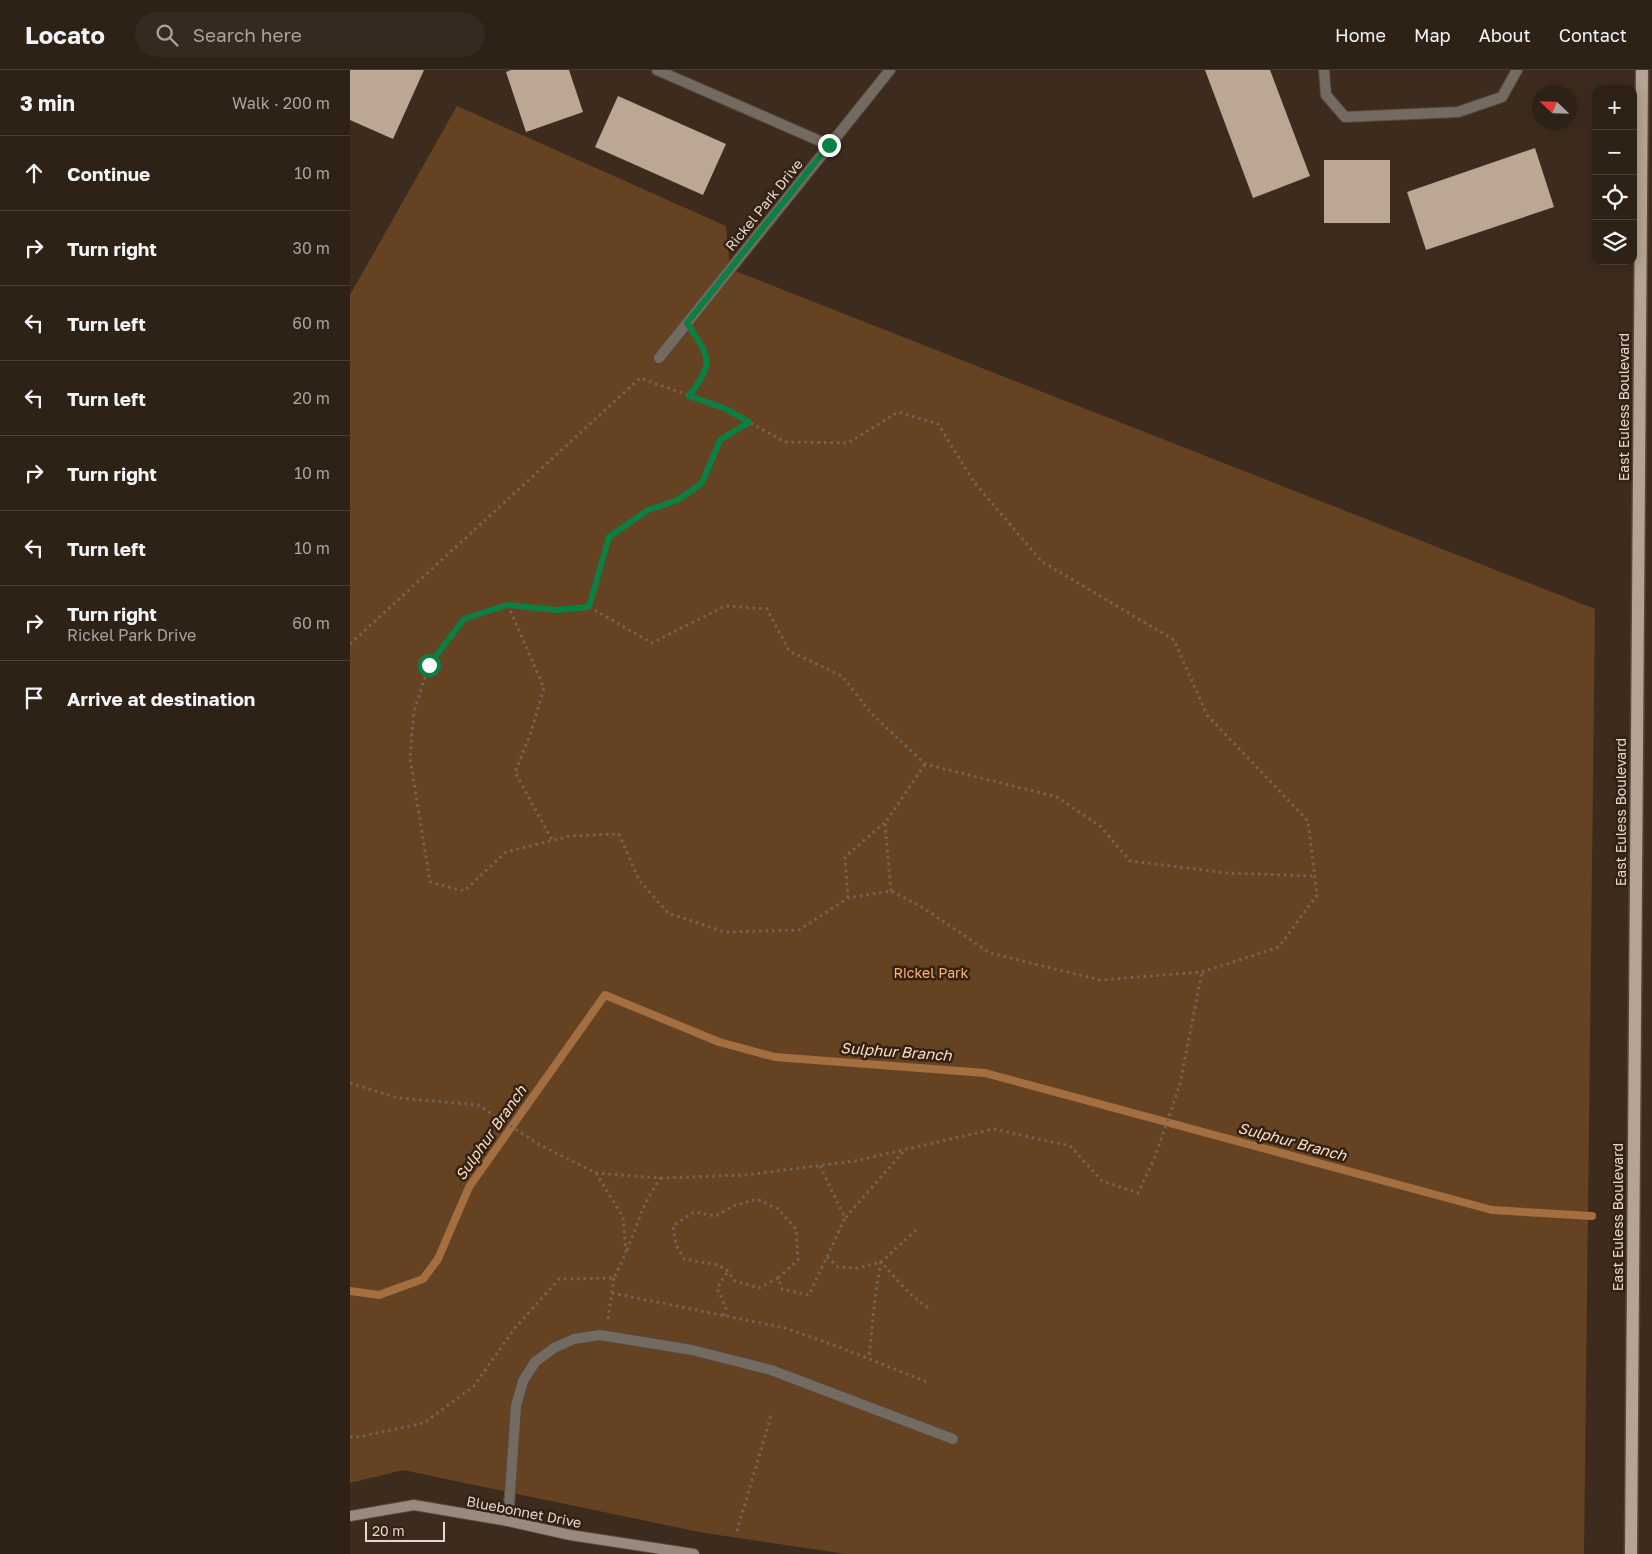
<!DOCTYPE html>
<html lang="en">
<head>
<meta charset="utf-8">
<style>
	:root { --surface:#2e2116; --page:#36291f; --text:#f1f3f6; --muted:#a7a3a1; --line:#493e35 }
	body { margin:0; font-family:"Golos Text",sans-serif; background:var(--page); color:var(--text) }
	.controls { position:absolute; right:15px; top:15px; display:grid; overflow:hidden; border-radius:10px; box-shadow:0 2px 12px #0003 }
	.controls button { width:45px; height:45px; display:grid; place-items:center; padding:0; border:0; border-bottom:1px solid var(--line); background:var(--surface); color:var(--text); font:25px sans-serif }
	.compass { position:absolute; left:1182px; top:15px; width:45px; height:45px; border-radius:50%; background:var(--surface); box-shadow:0 2px 12px #0003; rotate:293deg }
	.scale { position:absolute; left:15px; bottom:12px; width:80px; box-sizing:border-box; padding-left:5px; border:2px solid #e3d7ce; border-top:0; font-size:14px; line-height:18px; white-space:nowrap; color:#e3d7ce; -webkit-text-stroke:4px #332213; paint-order:stroke }
	.stop { position:absolute; width:15px; height:15px; margin:-11px; border:4px solid #0b8043; border-radius:50%; background:#fff }
	.stop.end { background:#0b8043; border-color:#fff; box-shadow:0 1px 5px #0008 }
	.list { margin:0; padding:0; list-style:none }
	h2 { display:flex; justify-content:space-between; align-items:center; height:65px; margin:0; padding:0 20px; font-size:21px }
	h2 small { font-size:16px; font-weight:400; color:var(--muted) }
	.list li { display:grid; grid-template-columns:32px 1fr auto; gap:15px; align-items:center; box-sizing:border-box; height:75px; padding:0 20px; border-top:1px solid var(--line) }
	.list b { display:block; font-size:19px; white-space:nowrap }
	.list p { margin:0; font-size:16px; white-space:nowrap; color:var(--muted) }
	.list em { font-size:16px; font-style:normal; color:var(--muted) }
	.icon { flex:none; width:28px; height:28px; fill:none; stroke:currentColor; stroke-width:2; stroke-linecap:round; stroke-linejoin:round }
	.map { position:relative; flex:none; width:1302px; height:1484px; overflow:hidden }
	header { display:flex; align-items:center; gap:30px; box-sizing:border-box; height:70px; padding:0 25px; background:var(--surface); border-bottom:1px solid var(--line) }
	header strong { font-size:24px }
	nav { display:flex; gap:28px; margin-inline-start:auto; font-size:18px }
	.search { width:350px; height:45px; background:var(--page); display:flex; align-items:center; gap:12px; box-sizing:border-box; padding:0 18px; border-radius:28px; color:var(--muted); font-size:19px }
	main { display:flex }
	aside { flex:1; background:var(--surface) }
	.map>svg:first-child { display:block }
</style>
</head>
<body>
<header>
<strong>Locato</strong>
<div class="search"><svg class="icon" aria-label="search" viewBox="0 0 24 24"><circle cx="10" cy="10" r="6"/><path d="M15 15l6 6"/></svg>Search here</div>
<nav><a>Home</a><a>Map</a><a>About</a><a>Contact</a></nav>
</header>
<main>
<aside>
<h2>3 min<small>Walk · 200 m</small></h2>
<ul class="list">
<li><svg class="icon" aria-label="ahead" viewBox="0 0 24 24"><path d="M12 20V5M6 11l6-6 6 6"/></svg><div><b>Continue</b></div><em>10 m</em></li>
<li><svg class="icon" aria-label="right" viewBox="0 0 24 24"><path d="M7 20v-9h11M14 6l5 5-5 5"/></svg><div><b>Turn right</b></div><em>30 m</em></li>
<li><svg class="icon" aria-label="left" viewBox="0 0 24 24"><path d="M17 20v-9H6M10 6l-5 5 5 5"/></svg><div><b>Turn left</b></div><em>60 m</em></li>
<li><svg class="icon" aria-label="left" viewBox="0 0 24 24"><path d="M17 20v-9H6M10 6l-5 5 5 5"/></svg><div><b>Turn left</b></div><em>20 m</em></li>
<li><svg class="icon" aria-label="right" viewBox="0 0 24 24"><path d="M7 20v-9h11M14 6l5 5-5 5"/></svg><div><b>Turn right</b></div><em>10 m</em></li>
<li><svg class="icon" aria-label="left" viewBox="0 0 24 24"><path d="M17 20v-9H6M10 6l-5 5 5 5"/></svg><div><b>Turn left</b></div><em>10 m</em></li>
<li><svg class="icon" aria-label="right" viewBox="0 0 24 24"><path d="M7 20v-9h11M14 6l5 5-5 5"/></svg><div><b>Turn right</b><p>Rickel Park Drive</p></div><em>60 m</em></li>
<li><svg class="icon" aria-label="arrive" viewBox="0 0 24 24"><path d="M6 21V4h12l-3 4 3 4H6"/></svg><div><b>Arrive at destination</b></div></li>
</ul>
</aside>
<div class="map">
<svg width="1302" height="1484" viewBox="0 0 1302 1484">
	<rect width="100%" height="100%" fill="#3d2c1d"/>
	<path fill="#654222" d="M107 36 376 156 380 199 1245 539 1234 1484H496L354 1463 53 1400 0 1413V225Z"/>
	<g fill="none" stroke-linecap="round" stroke-linejoin="round">
		<path stroke="#a36f41" stroke-width="8" d="M0 1221 29 1225 73 1209 88 1189 119 1117 255 925 369 972 425 987 635 1003 1142 1140 1242 1146"/>
	</g>
	<path fill="#bca694" d="M0 0H74L43 69 0 50Z
		M161 0H219L233 42 176 62 156 2Z
		M855 0H920L960 106 903 128Z
		M268 26 376 74 353 125 245 77Z
		M1185 78 1204 137 1076 180 1057 122Z
		M974 90H1040V153H974Z"/>
	<g fill="none" stroke-linecap="round" stroke-linejoin="round">
		<g stroke="#584739" stroke-width="12">
			<path id="lane" d="M307 0 479 75
				M974 0 976 25 995 47 1108 42 1152 27 1167 0
				M158 1451 166 1336 173 1311 185 1292 204 1278 224 1269 250 1265 342 1280 421 1300 603 1369"/>
		</g>
		<g stroke="#584739" stroke-width="12">
			<path id="street" d="M309 288 540 0"/>
		</g>
		<g stroke="#584739" stroke-width="12">
			<path id="secondary" d="M0 1446 64 1435 158 1451 220 1465 344 1484"/>
		</g>
		<g stroke="#584739" stroke-width="15">
			<path id="primary" d="M1281 1484 1292 0"/>
		</g>
		<path stroke="#736456" stroke-width="3" stroke-dasharray="2.5 4" stroke-linecap="butt" d="M339 326C356 304 364 296 348 270
			M158 535 194 618 180 665 165 702 202 770
			M239 537 302 573 375 536 417 539 439 581 492 606 521 643 575 694 707 727 750 756 780 791 878 803 965 806
			M0 574 290 308 374 338 435 372 498 373 548 342 588 354 624 412 691 491 824 570 857 645 958 751 967 825 929 877 852 902 750 910 640 883 572 837 541 821 498 828 449 860 375 862 318 843 289 810 269 764 220 766 156 782 114 821 80 812 60 688 64 641 79 595 114 549 157 535 205 540 239 537 259 467 298 440 327 430 352 413 370 370 399 352
			M541 821 535 753 575 694
			M498 828 495 787 534 753
			M0 1013 48 1028 128 1035 190 1075 246 1103 310 1108 395 1105 505 1091 644 1059 720 1076 752 1111 788 1123 805 1087 830 1014 852 902
			M470 1096 495 1148 553 1082
			M246 1103 273 1147 276 1183 294 1136 310 1108
			M566 1160 531 1192 560 1224 581 1240
			M477 1187 488 1197 508 1198 531 1192 525 1228 519 1289
			M428 1208 409 1218 385 1211 378 1201 368 1195 334 1189 326 1175 323 1156 344 1142 366 1146 383 1136 407 1129 428 1139 446 1159 448 1190 428 1208 432 1219 459 1225 495 1148
			M262 1223 435 1258 492 1278 579 1313
			M374 1246 376 1238 367 1218 378 1201
			M258 1249 264 1208
			M0 1367H8L74 1353 124 1316 165 1258 209 1209 264 1208 276 1183
			M387 1461 422 1342"/>
		<use href="#lane" stroke="#736a62" stroke-width="10"/>
		<use href="#street" stroke="#736a62" stroke-width="10"/>
		<use href="#secondary" stroke="#988a7e" stroke-width="10"/>
		<use href="#primary" stroke="#b5a393" stroke-width="12"/>
	</g>
	<g fill="none" stroke-linecap="round" stroke-linejoin="round">
		<path stroke="#0b8043" stroke-width="6" d="M79 595 114 549 157 535 206 540 239 537 259 467 298 440 328 430 352 413 370 370 399 352 374 338 339 326C366 290 359 288 337 253L479 75"/>
	</g>
	<g text-anchor="middle" stroke-width="5" stroke-linejoin="round" paint-order="stroke">
		<g font-size="14" fill="#e3d7ce" stroke="#332213">
			<text transform="translate(414 135) rotate(-51)" y="5">Rickel Park Drive</text>
			<text transform="translate(1274 337) rotate(-90)" y="5">East Euless Boulevard</text>
			<text transform="translate(1271 742) rotate(-90)" y="5">East Euless Boulevard</text>
			<text transform="translate(1268 1147) rotate(-90)" y="5">East Euless Boulevard</text>
			<text transform="translate(174 1442) rotate(11)" y="5">Bluebonnet Drive</text>
		</g>
		<g font-size="14" fill="#ffb471" stroke="#332213">
			<text x="581" y="908">Rickel Park</text>
		</g>
		<g font-size="15" font-style="italic" fill="#fddec4" stroke="#332213">
			<text transform="translate(546 982) rotate(4)" y="5">Sulphur Branch</text>
			<text transform="translate(141 1063) rotate(-55)" y="5">Sulphur Branch</text>
			<text transform="translate(942 1072) rotate(15)" y="5">Sulphur Branch</text>
		</g>
	</g>
</svg>
<div class="controls">
<button>+</button>
<button>−</button>
<button><svg class="icon" aria-label="locate" viewBox="0 0 24 24"><circle cx="12" cy="12" r="6"/><path d="M12 2v4M12 18v4M2 12h4M18 12h4"/></svg></button>
<button><svg class="icon" aria-label="layers" viewBox="0 0 24 24"><path d="M12 4l9 5-9 5-9-5zM3 14l9 5 9-5"/></svg></button>
</div>
<svg class="compass" viewBox="-18 -18 36 36"><path d="M0-13l5 13h-10z" fill="#e53935"/><path d="M0 13l5-13h-10z" fill="#a7a3a1"/></svg>
<div class="scale">20 m</div>
<div class="stop" style="left:79px;top:595px"></div>
<div class="stop end" style="left:479px;top:75px"></div>
</div>
</main>
</body>
</html>
